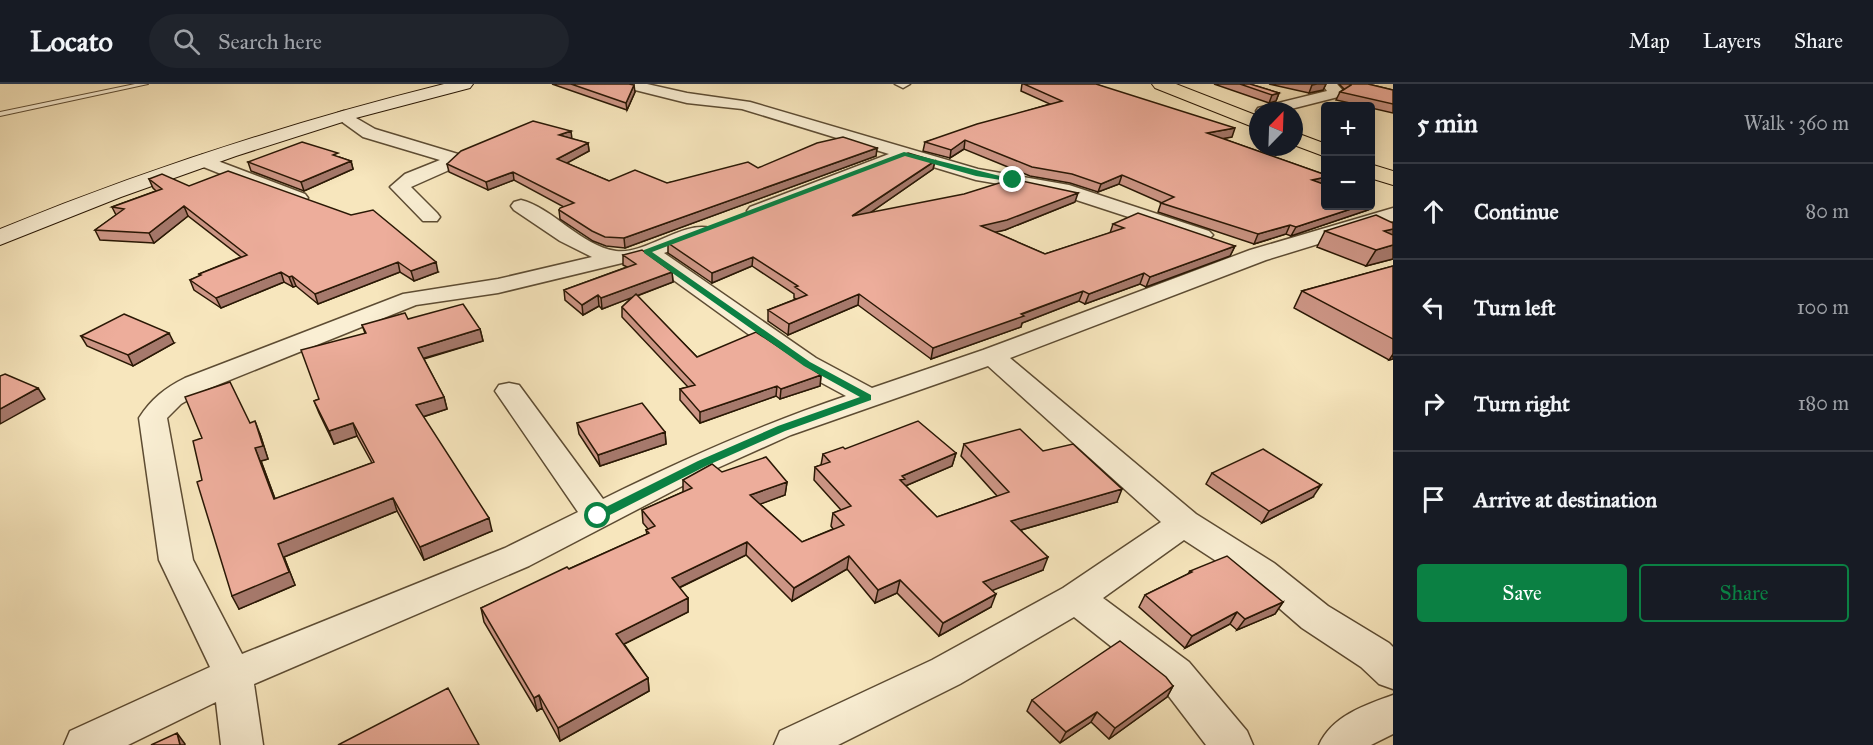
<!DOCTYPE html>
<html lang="en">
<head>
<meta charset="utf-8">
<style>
	:root { --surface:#171b24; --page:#20242c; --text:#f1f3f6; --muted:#9ea1a6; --line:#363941; --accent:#0b8043 }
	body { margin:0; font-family:"IM FELL Great Primer",serif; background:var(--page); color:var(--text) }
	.controls { position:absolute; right:18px; top:18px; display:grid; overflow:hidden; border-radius:6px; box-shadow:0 3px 15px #0003 }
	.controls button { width:54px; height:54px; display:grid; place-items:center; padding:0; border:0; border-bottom:2px solid var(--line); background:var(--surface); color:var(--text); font:30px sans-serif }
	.compass { position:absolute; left:1249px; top:18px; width:54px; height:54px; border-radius:50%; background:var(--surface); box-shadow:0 3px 15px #0003; rotate:23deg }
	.stop { position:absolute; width:18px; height:18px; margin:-14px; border:4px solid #0b8043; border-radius:50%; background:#fff }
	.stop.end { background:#0b8043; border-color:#fff; box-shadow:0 2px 6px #0008 }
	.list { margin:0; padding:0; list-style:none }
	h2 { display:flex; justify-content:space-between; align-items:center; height:78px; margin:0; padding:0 24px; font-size:26px }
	h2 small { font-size:20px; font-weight:400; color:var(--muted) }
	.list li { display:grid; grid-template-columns:39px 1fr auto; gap:18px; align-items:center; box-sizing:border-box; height:96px; padding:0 24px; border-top:2px solid var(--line) }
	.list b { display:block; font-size:22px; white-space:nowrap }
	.list em { font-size:20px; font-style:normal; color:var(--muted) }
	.actions { display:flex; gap:12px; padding:18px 24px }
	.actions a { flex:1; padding:14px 0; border:2px solid var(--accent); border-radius:6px; text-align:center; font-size:21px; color:var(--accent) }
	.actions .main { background:var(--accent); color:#fff }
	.icon { flex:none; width:33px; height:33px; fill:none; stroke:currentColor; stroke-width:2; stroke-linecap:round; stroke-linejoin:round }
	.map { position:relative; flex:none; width:1393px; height:661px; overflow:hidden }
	header { display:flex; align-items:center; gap:36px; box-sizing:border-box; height:84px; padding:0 30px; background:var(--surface); border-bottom:2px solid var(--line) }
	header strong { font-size:28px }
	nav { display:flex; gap:33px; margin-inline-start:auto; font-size:21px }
	.search { width:420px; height:54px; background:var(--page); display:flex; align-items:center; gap:15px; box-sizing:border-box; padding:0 21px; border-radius:33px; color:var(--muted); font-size:22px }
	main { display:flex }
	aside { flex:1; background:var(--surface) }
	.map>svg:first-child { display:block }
</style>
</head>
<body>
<header>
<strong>Locato</strong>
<div class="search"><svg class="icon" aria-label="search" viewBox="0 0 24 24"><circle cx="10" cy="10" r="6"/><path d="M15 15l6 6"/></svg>Search here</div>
<nav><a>Map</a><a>Layers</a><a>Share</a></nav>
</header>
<main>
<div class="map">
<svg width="1393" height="661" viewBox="0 0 1393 661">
	<rect width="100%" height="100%" fill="#f7e6bd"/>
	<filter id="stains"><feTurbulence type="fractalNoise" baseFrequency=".00333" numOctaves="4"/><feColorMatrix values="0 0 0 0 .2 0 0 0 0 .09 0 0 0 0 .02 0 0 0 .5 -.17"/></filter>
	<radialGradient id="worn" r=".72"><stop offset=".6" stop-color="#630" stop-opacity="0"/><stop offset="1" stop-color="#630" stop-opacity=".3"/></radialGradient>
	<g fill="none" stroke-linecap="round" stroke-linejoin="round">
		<g stroke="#5d4c33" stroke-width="2">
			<path id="lane" d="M135 0H148L0 32V28Z"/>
		</g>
		<g stroke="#5d4c33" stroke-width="3">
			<path id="street" d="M621 0H647L687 9 750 18 978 85 1069 101 1209 147 1213 151 1209 155 1202 157 1058 110 976 96 907 75 764 131H750L747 127 750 123 889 70 742 25 687 19 623 3Z
				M895 0H910L903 4Z
				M1322 0H1337L1345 9 1342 12 1283 27H1258V30L1256 27 1258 24 1327 7Z
				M344 27 375 45 458 70 461 74 447 87 411 103 437 129 440 133 437 137H423L390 103 405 90 440 76 363 53 338 35 336 32 338 29Z
				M202 71 305 110 308 114 305 118H291L196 80 193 76Z
				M521 116C553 124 581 162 616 167 645 171 682 137 710 144L713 148 710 152 664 169 816 274 872 304 983 266 1250 166 1393 124V137L1266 176 1010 274 1196 430 1274 479 1328 522 1389 559 1393 563V605L1379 600 1361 583 1302 544 1250 499 1184 456 1103 514 1189 578 1247 647 1253 661H1206L1161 602 1074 533 960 600 838 661H774L780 647 932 576 1063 504 1161 438 988 282 791 351 713 386 529 482 254 600 263 661H221L216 618 128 661H64L70 647 210 583 159 476 139 334C151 315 165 304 185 294L403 210 498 195 592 173 560 157 514 126 511 122 514 118ZM643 174 798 286 846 312C760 341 684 375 603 415L519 301 509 299 499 301 495 307 578 428 505 464 242 570 193 476 167 334 181 320 205 306 416 221 498 209Z
				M1393 611V650L1371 661H1319C1332 632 1365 621 1393 611Z"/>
		</g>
		<g stroke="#2a1805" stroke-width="2">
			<path id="secondary" d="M444 0H473L470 4 352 35 236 72 121 113 0 161V145C144 86 292 38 444 0Z"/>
		</g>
		<g stroke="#2a1805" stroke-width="2">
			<path id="highway" d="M1152 0H1176L1258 32V45L1155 4Z
				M1294 48 1326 60V73L1294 61Z
				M1370 80 1393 87V101L1370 94Z"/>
		</g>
		<use href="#lane" fill="#faefd4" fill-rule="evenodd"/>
		<use href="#street" fill="#faefd4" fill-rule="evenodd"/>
		<use href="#secondary" fill="#faefd4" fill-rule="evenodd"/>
		<use href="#highway" fill="#f7e6bd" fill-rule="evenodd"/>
	</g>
	<path fill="#cc9585" stroke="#2a1805" stroke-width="1.5" d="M552 0H629L635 8 627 26Z
		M1022 0H1096L1232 53 1221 54 1326 91 1325 100 1368 126 1291 152 1286 150 1254 160 1158 128 1161 119H1162L1119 100 1098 108 1070 99 1030 92 964 65 950 74 923 67 925 58 1050 20 1021 7Z
		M1214 0H1250L1279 9 1276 17 1269 19Z
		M1269 0H1326L1323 6 1309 9Z
		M1339 0H1368L1393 6V29L1371 24V22H1364L1336 16 1340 8 1344 5Z
		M572 55 588 59 589 67 566 79 609 97 667 99 877 64 876 72 625 164 606 162 593 157 560 135 559 126 564 123 514 96 488 106 449 88 447 80Z
		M339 73 351 77 353 85 304 107 251 87 248 78Z
		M935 77 933 85 870 129 1075 118 1005 146 994 148 1045 170 1110 149 1113 140 1235 162 1230 172 1146 203 1140 200 1085 220 1079 217 1022 239 1021 243 931 275 858 221 788 251 768 237V226L796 215 794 214V210L752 182 712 199 668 169V159Z
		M149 95 189 102 438 188 414 197 400 188 318 220 296 202 293 203 284 198 221 224 194 206 190 196 200 192 199 190 241 173 188 132 154 159 100 156 95 146 116 131 112 123 156 107 153 104Z
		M1393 139V175L1366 182 1317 163 1325 147Z
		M623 171 672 188 673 198 637 212 697 273 821 291 820 302 780 315 776 312 700 339 680 316V305L688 303 622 233V223L632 213 602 225 599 222 583 231 565 216 564 206 627 183 623 181Z
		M1393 182V275L1389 276 1294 224 1302 207Z
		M408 235 480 245 483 257 424 275 444 313 447 325 423 333 492 447 424 476 397 427 284 473 295 501 239 525 202 396 250 339 260 350 268 375 261 377 275 415 372 379 357 352 334 360 319 329 314 317 319 315 365 249 362 241Z
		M81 252 174 259 133 282 87 262Z
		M577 339 665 348 666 360 600 382 579 350Z
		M964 360 1043 367 1117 418 1021 446 1043 486 992 506 991 523 939 552 897 509 875 519 847 485 792 517 746 471 679 504 688 514V528L624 560 648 594 649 607 560 657 542 624 537 627 484 538 481 524 647 450 646 446 648 445 643 439 642 426 683 408V396L722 388 787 398 785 411 760 420 802 458 833 445 831 442 833 429 841 426 814 396 815 383 821 381 823 370 845 365 956 369 952 382 905 402 937 433 997 412 961 372Z
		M1212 389 1313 413 1262 439 1206 400Z
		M1190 487 1283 518 1275 530 1237 546 1230 540 1185 564 1139 523 1145 511 1188 490Z
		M1173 602 1167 613 1109 655 1091 638 1060 659 1027 627 1032 616Z"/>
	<path fill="#a6796c" stroke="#2a1805" stroke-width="1.5" d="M1317 0H1326L1323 6 1309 9 1312 1Z
		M634 1 635 8 627 26 626 19Z
		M1279 9 1276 17 1269 19 1272 11Z
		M1235 44 1232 53 1204 58 1207 49Z
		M571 47 572 55 559 51Z
		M965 56 964 65 950 74 951 66Z
		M588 59 589 67 558 84 557 75Z
		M877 64 876 72 625 164 624 154Z
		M351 77 353 85 304 107 301 98Z
		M935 77 933 85 851 142 852 132Z
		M513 88 514 96 488 106 486 98Z
		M1122 91 1119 100 1098 108 1101 100Z
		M1326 93V98L1324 101 1312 96Z
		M1078 109 1075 118 1005 146 979 152 981 142Z
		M184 122 188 132 154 159 149 149Z
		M1360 122H1370L1368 126 1291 152 1296 143Z
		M1290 141 1286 150 1254 160 1258 150Z
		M1393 145V157L1384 147Z
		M1393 161V175L1366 182 1376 166Z
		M1235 162 1230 172 1146 203 1150 193Z
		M753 173 752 182 712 199V189Z
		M398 178 400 188 318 220 315 210Z
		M436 178 438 188 414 197 411 187Z
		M281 188 284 198 221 224 216 214Z
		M672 188 673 198 602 225 601 214Z
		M1144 189 1140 200 1085 220 1089 210Z
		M292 192 296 202 293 203 289 193Z
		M1083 207 1079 217 1022 239 1021 243 931 275 933 264Z
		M859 210 858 221 788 251 789 240Z
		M598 211 599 222 583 231 582 221Z
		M480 245 483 257 421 275 418 264Z
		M169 249 174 259 133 282 128 271Z
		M1393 270V275L1389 276Z
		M821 291 820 302 780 315 781 305Z
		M777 302 776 312 700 339V328Z
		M38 304 45 315 0 340V325Z
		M444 313 447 325 419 334 416 321Z
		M255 337 260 350 268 375 261 377 280 428 255 364Z
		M353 339 357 352 334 360 329 347Z
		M665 348 666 360 600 382 598 371Z
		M956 369 952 382 903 403 897 409 902 392Z
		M787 398 785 411 750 424V411Z
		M1321 401 1313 413 1262 439 1269 427Z
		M1122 405 1117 418 1007 450 1011 437Z
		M393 414 397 427 284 473 295 501 239 525 232 512 278 460Z
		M489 434 492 447 424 476 420 463Z
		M747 458 746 471 672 507V494Z
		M849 472 847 485 792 517 794 504Z
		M1048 473 1043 486 979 512 983 498Z
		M900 496 897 509 875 519 878 506Z
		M996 510 991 523 939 552 943 539Z
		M688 514V528L618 563 616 550Z
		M1283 518 1275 530 1237 546 1245 535Z
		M1237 528 1230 540 1185 564 1192 552Z
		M648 594 649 607 560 657 558 644Z
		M1173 602 1167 613 1109 655 1115 644Z
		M539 611 542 624 537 627 534 614Z
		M1097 628 1091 638 1060 659 1066 648Z
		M177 649 185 660V661H180Z"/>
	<path fill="#edad9b" stroke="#2a1805" stroke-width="1.5" d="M571 0H629L634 1 626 19Z
		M1024 0H1096L1235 44 1207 49 1326 91V93L1312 96 1326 101V122H1360L1296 143 1290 141 1258 150 1161 119 1174 113 1122 91 1101 100 1072 90 1032 83 965 56 951 66 925 58 977 40 1062 17Z
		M1240 0H1250L1279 9 1272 11Z
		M1350 0H1368L1393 6V20L1340 8 1351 1Z
		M533 37 571 47 559 51 588 59 557 75 609 97 635 86 667 99 748 78 758 84 817 59 843 53 877 64 624 154 605 153 592 147 559 126 560 124 574 119 513 88 486 98 447 80 461 67Z
		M302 58 338 69 333 71 351 77 301 98 248 78Z
		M908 69 935 77 852 132 964 110 1012 95 1078 109 1007 136 981 142 1045 170 1124 144 1113 140 1138 129 1235 162 1150 193 1144 189 1089 210 1083 207 1021 230 1024 232 933 264 859 210 789 240 768 226 807 211 795 203 798 202 753 173 712 189 668 159Z
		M228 87 351 131 373 126 436 178 411 187 398 178 315 210 292 192 289 193 281 188 216 214 190 196 201 191 199 190 247 171 184 122 149 149 95 146 124 125 112 123 162 105 149 95 162 90 189 102Z
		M1376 131 1393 139V145L1384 147 1393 151V161L1376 166 1325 147Z
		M642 166 672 188 601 214 598 211 582 221 564 206 636 180 623 171Z
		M1393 182V255L1302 207Z
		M636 210 697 273 756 248 821 291 781 305 777 302 700 328 680 305 695 301 622 223Z
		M463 220 480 245 418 264 444 313 416 321 489 434 420 463 393 414 278 460 289 488 232 512 197 398 202 396 193 357 202 354 185 313 230 298 250 339 255 337 263 362 255 364 274 415 374 378 353 339 329 347 314 317 319 315 301 266 366 249 362 241 405 229 408 235Z
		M124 230 169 249 128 271 81 252Z
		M5 290 38 304 0 325V292Z
		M642 319 665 348 598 371 577 339Z
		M918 337 956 369 902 392 905 395 900 396 937 433 1009 408 964 360 1020 345 1043 367 1073 360 1122 405 1011 437 1048 473 983 498 996 510 943 539 900 496 878 506 849 472 794 504 747 458 672 494 688 514 616 550 648 594 558 644 539 611 534 614 481 524 567 483 569 485 649 449 646 446 655 442 642 426 692 404 683 396 712 380 722 388 766 373 787 398 750 411 802 458 844 441 833 429 851 422 815 383 830 378 823 370 843 363 845 365Z
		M1263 365 1321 401 1269 427 1212 389Z
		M1227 472 1283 518 1245 535 1237 528 1192 552 1145 511 1192 488 1190 487Z
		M1120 557 1166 593 1173 602 1115 644 1097 628 1066 648 1032 616Z
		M448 604 479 661H338Z
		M177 649 180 661H151Z"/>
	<path fill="#0b8043" d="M904 68 1016 96 1013 98 976 92 905 72 652 168 810 278 871 311V316L785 347 706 382 602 435H594V429L698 377 778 342 860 313 804 282 644 169V166Z"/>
	<rect width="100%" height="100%" filter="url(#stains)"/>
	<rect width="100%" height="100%" fill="url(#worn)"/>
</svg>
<div class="controls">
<button>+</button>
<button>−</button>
</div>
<svg class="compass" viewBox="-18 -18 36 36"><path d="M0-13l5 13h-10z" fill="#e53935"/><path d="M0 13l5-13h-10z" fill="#9ea1a6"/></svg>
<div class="stop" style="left:598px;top:432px"></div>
<div class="stop end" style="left:1013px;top:96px"></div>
</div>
<aside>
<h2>5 min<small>Walk · 360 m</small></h2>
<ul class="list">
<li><svg class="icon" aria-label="ahead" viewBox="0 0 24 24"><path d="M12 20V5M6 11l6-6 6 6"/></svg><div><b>Continue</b></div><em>80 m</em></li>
<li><svg class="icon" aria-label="left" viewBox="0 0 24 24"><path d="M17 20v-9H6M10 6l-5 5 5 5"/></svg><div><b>Turn left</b></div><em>100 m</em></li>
<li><svg class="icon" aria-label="right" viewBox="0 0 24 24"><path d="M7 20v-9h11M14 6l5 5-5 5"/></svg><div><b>Turn right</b></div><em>180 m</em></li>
<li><svg class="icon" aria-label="arrive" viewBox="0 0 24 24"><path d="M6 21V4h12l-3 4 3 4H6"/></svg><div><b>Arrive at destination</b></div></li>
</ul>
<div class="actions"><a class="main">Save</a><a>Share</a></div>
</aside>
</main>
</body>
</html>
